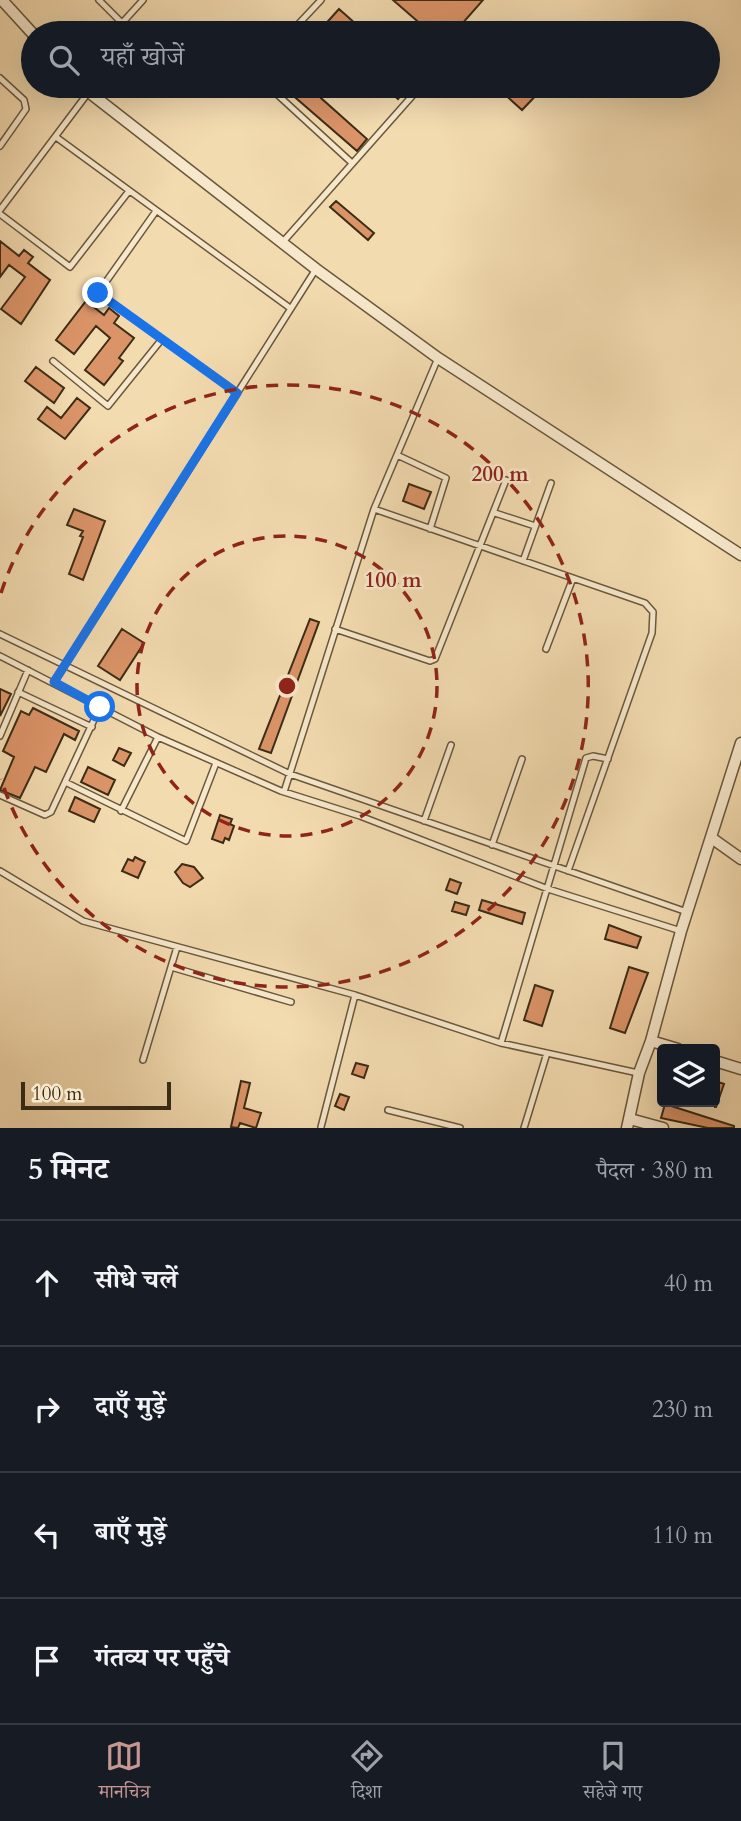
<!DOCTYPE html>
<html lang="hi">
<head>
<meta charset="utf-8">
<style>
	:root { --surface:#171b24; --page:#20242c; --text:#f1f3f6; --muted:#9ea1a6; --line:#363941; --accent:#c59692 }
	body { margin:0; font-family:Cardo,"Noto Serif Devanagari",serif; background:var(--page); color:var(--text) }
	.controls { position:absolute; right:21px; bottom:21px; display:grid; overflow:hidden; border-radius:7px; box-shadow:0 7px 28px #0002 }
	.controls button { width:63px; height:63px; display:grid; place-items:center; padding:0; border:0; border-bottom:2px solid var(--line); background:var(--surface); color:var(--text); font:35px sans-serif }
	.scale { position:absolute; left:21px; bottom:18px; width:150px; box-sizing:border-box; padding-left:7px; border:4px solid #3c2c16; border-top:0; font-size:19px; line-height:24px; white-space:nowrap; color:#3c2c16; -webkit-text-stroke:5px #f7e8cc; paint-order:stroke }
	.stop { position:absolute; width:21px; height:21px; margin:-16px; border:5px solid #1a73e8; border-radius:50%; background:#fff }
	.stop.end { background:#1a73e8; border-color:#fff; box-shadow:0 2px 7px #0008 }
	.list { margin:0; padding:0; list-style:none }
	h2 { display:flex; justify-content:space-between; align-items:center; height:91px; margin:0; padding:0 28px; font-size:30px }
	h2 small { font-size:23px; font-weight:400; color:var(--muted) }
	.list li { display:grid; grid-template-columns:46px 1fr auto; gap:21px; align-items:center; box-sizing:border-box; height:126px; padding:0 28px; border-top:2px solid var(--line) }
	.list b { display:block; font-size:26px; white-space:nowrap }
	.list em { font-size:23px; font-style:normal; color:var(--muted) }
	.icon { flex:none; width:38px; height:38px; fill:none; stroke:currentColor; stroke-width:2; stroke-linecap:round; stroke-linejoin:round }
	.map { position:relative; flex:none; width:741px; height:1128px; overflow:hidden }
	.search { position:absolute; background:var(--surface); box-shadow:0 7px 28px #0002; left:21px; right:21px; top:21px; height:77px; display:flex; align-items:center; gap:18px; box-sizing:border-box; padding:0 24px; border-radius:38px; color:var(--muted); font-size:26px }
	.sheet { height:595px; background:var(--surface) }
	nav { display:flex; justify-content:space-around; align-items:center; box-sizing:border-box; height:98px; border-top:2px solid var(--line); background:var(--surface); font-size:19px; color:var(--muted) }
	nav a { display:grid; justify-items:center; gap:4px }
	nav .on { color:var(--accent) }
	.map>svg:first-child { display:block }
</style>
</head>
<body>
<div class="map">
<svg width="741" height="1128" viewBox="0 0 741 1128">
	<rect width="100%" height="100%" fill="#f3dbb0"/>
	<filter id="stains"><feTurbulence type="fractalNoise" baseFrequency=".00286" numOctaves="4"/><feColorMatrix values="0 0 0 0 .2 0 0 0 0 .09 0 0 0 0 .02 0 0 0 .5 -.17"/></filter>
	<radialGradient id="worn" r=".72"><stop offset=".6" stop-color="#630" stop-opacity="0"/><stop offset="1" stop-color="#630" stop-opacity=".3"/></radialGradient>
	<path fill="#db9468" stroke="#3c2c16" stroke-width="2" d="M393 0H483L454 33H431Z
		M339 9 366 33H326L321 29Z
		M282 86H314L324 94 321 98 367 139 357 151Z
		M383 86H400L405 90 398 99Z
		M508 86H545L522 110 502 92Z
		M336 201 374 233 368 240 330 207Z
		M0 241 19 256 24 250 33 257 28 263 50 280 21 324 1 309 25 277 9 265 0 277Z
		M86 301 104 315 109 308 119 316 114 323 134 338 119 358 123 361 104 385 85 370 110 338 96 326 74 354 56 340Z
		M36 367 64 388 54 403 25 381Z
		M77 398 90 408 65 439 38 419 47 407 61 418Z
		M409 484 431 492 424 509 403 501Z
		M74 509 105 521 83 580 69 574 83 537 80 536 83 531 67 525Z
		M310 619 319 622 271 753 259 749Z
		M122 629 144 643 120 680 98 666Z
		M0 689 11 694 0 716Z
		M33 708 79 731 75 740 64 734 46 772 35 767 20 798 0 790 14 757 3 751 21 711 29 715Z
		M119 748 131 753 124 766 113 760Z
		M88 767 115 780 108 795 81 782Z
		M75 797 100 809 94 822 69 811Z
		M220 815 232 819 230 824 234 826 229 840 225 838 223 843 212 839Z
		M135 857 145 862 138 878 122 871 128 859 133 861Z
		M182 864 194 867 203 878 190 887 183 883 175 872Z
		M450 879 461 883 457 894 446 890Z
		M482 900 525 913 522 924 479 910Z
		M455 902 469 906 466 915 452 911Z
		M609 925 641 937 637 948 605 939Z
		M629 967 648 973 625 1033 610 1028Z
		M535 985 553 991 542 1026 524 1020Z
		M356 1063 368 1066 364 1078 352 1074Z
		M241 1081 250 1083 244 1108 261 1113 256 1128 240 1123 238 1128 231 1127Z
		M715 1081 724 1084 716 1107H715Z
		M340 1094 349 1097 344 1110 335 1106Z
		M665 1104 734 1126V1128H708L661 1118Z"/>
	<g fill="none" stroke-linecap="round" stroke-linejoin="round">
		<g stroke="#6a583c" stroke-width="8">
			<path id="service" d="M99 0 122 23
				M113 33 143 0
				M290 33 321 0
				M0 78 24 100 26 109 0 146
				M268 86 352 163
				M56 137 290 308
				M0 210 88 93
				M156 211 98 293 237 393
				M0 214 70 267 129 191
				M282 243 421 86
				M53 361 108 406 162 339
				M397 455 446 478 430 529
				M374 509 645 603 653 612 652 633 568 871
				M495 513 535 526
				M523 561 551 483
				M335 629 430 661 435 659 506 480
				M0 634 290 774 687 912
				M546 649 573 578
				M0 656 158 737 281 791 360 816 548 889 681 931
				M54 682 316 269
				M18 692 92 727
				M0 736 28 670
				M67 783 186 841 216 763
				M284 792 374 509 438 358
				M0 795 45 815 51 812 100 707
				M121 811 158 737
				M424 821 451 745
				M492 845 522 759
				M0 871 83 921 355 995 501 1043 638 1073
				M171 967 291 1002
				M501 1043 586 758 593 756 608 759
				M143 1060 177 947
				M388 1110 460 1128
				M321 1127 355 995
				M524 1128 547 1053"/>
		</g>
		<g stroke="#6a583c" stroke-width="13">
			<path id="minor" d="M2 0 33 34
				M81 86 316 269 438 358 741 555
				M713 839 741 859
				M651 1041 678 1049
				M715 1061 741 1069
				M630 1119 663 1128
				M627 1128 639 1073 651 1041 681 931 741 743"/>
		</g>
		<use href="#service" stroke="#f7e8cc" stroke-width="5"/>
		<use href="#minor" stroke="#f7e8cc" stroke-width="10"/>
	</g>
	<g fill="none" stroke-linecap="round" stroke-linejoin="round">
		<path stroke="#1a73e8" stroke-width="9" d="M98 293 237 393 54 682 100 707"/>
	</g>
	<g fill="none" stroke="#8f2418" stroke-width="3.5" stroke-dasharray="12 9">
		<circle cx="287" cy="686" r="150"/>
		<path d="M1 593A301 301 0 1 1 1 779"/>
	</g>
	<circle cx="287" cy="686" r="10" fill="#8f2418" stroke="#f7e8cc" stroke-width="3.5"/>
	<g font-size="21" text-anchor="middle" font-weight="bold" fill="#8f2418" stroke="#f7e8cc" stroke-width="5" stroke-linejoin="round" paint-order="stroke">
		<text x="500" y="481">200 m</text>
		<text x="393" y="587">100 m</text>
	</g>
	<rect width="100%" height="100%" filter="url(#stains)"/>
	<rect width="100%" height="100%" fill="url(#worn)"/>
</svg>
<div class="controls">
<button><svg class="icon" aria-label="layers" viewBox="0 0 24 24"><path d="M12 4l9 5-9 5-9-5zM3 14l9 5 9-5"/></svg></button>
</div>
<div class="scale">100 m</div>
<div class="stop" style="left:100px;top:707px"></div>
<div class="stop end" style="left:98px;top:293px"></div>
<div class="search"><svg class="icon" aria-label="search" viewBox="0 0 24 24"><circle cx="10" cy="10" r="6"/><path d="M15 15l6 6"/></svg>यहाँ खोजें</div>
</div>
<section class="sheet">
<h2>5 मिनट<small>पैदल · 380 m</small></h2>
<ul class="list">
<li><svg class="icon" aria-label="ahead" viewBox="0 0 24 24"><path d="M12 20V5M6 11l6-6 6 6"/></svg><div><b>सीधे चलें</b></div><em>40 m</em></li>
<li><svg class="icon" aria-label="right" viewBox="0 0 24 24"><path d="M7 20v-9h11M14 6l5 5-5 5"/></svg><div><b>दाएँ मुड़ें</b></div><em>230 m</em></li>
<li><svg class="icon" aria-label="left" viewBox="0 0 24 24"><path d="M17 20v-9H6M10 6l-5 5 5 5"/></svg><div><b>बाएँ मुड़ें</b></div><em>110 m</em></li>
<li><svg class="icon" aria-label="arrive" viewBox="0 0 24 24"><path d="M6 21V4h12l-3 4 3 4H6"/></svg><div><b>गंतव्य पर पहुँचे</b></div></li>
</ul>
</section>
<nav>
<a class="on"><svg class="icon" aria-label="map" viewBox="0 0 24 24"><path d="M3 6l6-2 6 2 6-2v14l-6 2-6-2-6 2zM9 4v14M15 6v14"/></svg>मानचित्र</a>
<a><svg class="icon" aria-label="directions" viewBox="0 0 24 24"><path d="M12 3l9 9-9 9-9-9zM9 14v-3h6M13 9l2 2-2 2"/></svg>दिशा</a>
<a><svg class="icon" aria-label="saved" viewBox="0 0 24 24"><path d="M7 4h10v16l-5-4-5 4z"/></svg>सहेजे गए</a>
</nav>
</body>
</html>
